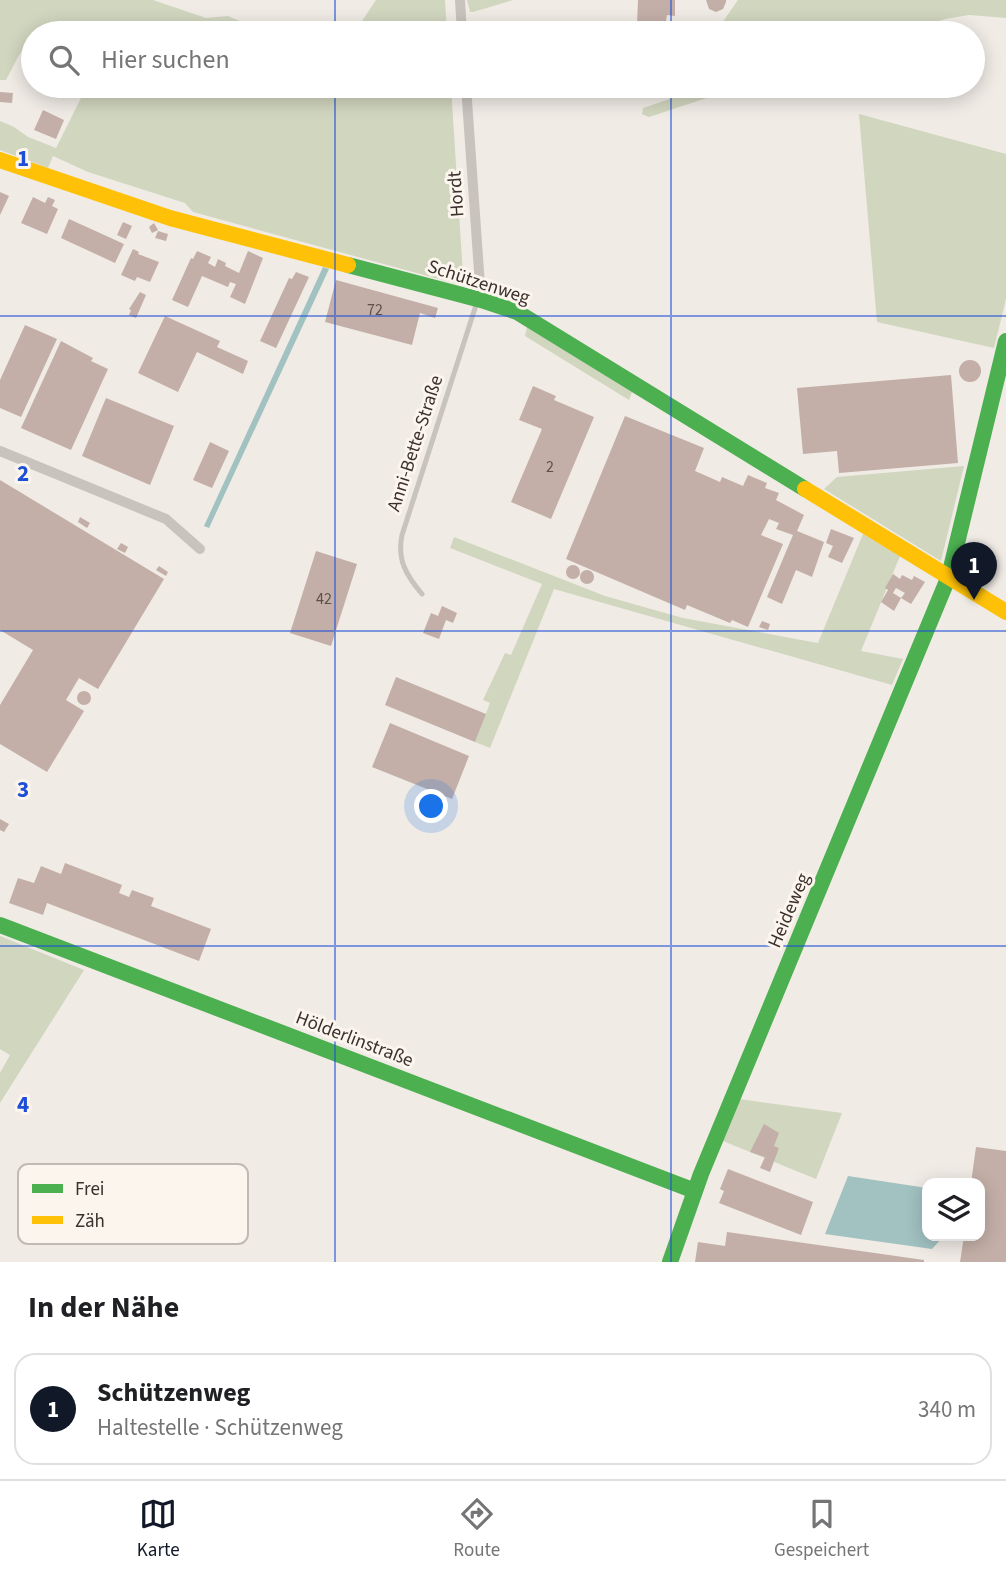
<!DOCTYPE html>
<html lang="de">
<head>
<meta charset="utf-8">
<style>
	:root { --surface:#fff; --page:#f6f6f6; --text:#202124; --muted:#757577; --line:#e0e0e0; --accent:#111827 }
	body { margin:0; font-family:"Source Sans 3",sans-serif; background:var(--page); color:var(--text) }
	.controls { position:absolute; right:21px; bottom:21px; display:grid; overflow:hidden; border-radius:14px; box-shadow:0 4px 18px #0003 }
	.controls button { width:63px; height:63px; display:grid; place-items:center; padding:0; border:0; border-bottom:2px solid var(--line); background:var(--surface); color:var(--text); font:35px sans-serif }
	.you { position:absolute; left:432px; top:807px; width:24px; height:24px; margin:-18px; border:5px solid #fff; border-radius:50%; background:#1a73e8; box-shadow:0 0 0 10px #1a73e833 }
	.badge { display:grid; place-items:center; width:46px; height:46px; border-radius:50%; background:var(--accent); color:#fff; font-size:23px; font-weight:700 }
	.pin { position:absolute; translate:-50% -58px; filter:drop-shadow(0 2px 4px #0008) }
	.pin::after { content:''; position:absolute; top:37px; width:24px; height:21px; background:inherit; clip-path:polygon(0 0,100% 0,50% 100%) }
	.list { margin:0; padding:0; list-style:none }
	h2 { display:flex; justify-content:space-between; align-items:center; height:91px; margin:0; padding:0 28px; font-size:30px }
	h2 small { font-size:23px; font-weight:400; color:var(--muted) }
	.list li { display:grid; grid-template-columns:46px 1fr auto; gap:21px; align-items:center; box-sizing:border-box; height:112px; margin:0 14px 14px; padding:0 14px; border:2px solid var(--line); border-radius:21px }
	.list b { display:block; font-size:26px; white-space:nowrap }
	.list p { margin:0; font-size:23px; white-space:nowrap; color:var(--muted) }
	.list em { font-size:23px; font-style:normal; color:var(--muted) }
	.icon { flex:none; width:38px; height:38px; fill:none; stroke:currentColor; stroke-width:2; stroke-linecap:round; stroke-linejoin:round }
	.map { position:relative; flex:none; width:1006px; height:1262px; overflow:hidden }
	.search { position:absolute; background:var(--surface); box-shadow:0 4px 18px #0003; left:21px; right:21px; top:21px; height:77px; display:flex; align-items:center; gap:18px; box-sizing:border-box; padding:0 24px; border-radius:38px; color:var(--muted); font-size:26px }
	.sheet { height:217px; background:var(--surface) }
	nav { display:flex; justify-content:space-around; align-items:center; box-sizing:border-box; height:98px; border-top:2px solid var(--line); background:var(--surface); font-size:19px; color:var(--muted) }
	nav a { display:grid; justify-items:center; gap:4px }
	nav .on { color:var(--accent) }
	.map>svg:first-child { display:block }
</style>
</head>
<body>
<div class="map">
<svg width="1006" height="1262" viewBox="0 0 1006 1262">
	<rect width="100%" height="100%" fill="#f0ebe5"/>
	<path fill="#d1d6bf" d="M0 0H153L206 18 228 16 268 33H33V39L19 55 6 80H0Z
		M376 0H445L447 33H354Z
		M467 0H513L473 12H470Z
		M738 0H1006V18L969 15 945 19 903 33H715Z
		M87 86H451L463 275 457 284 193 212 185 203 88 172 53 156 48 168 0 150V121L14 127 28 137 56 148Z
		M708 86H743L649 117 642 114 643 108Z
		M859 114 1006 154V299L994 348 877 322Z
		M527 327 632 392 629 400 525 336Z
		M964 466 941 561 824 489 837 477Z
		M863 534 900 556 861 651 903 659 892 685 554 589 490 748 475 742 490 703 483 700 505 653 511 655 542 584 450 548 454 537 605 596 683 618 818 643Z
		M0 936 84 970 0 1103V1073L10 1055 0 1049Z
		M739 1099 842 1113 816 1179 723 1141Z"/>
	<path fill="#a1c2c1" d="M323 267 329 269 209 528 204 526Z
		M848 1176 927 1188V1236H944L932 1249 825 1234Z"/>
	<path fill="#c3afa7" d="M638 0H675V16L667 15 665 27 637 25Z
		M706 0H726V2L723 9 716 12 709 9Z
		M47 86H84L83 97 46 94Z
		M0 92 13 93 12 103 0 102Z
		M43 110 64 120 56 139 34 130Z
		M0 192 9 196 0 215Z
		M33 197 45 203 48 197 55 200 52 206 58 209 47 234 21 223Z
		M69 219 124 244 115 263 61 238Z
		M123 222 132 226 126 239 117 235Z
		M154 223 158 230 152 233 149 227Z
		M158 231 168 234 166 241 155 238Z
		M133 249 139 252 138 254 159 262 150 282 137 277 135 281 121 275Z
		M197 251 211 257 208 263 215 267 218 259 226 263 225 266 239 273 248 251 263 258 245 304 230 297 236 284 230 282 228 287 202 276 188 307 172 300 191 258 193 259Z
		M296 272 309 277 276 348 260 341 289 278 292 279Z
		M336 280 438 308 435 318 420 313 412 345 325 322Z
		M140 292 146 295 136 318 129 315 131 310 129 309Z
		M165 316 220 341 217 347 248 361 243 374 197 352 178 392 138 373Z
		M25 325 57 339 21 417 0 408V380Z
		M61 341 93 358 91 361 108 369 71 450 21 428Z
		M959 371a11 11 0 1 1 22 0a11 11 0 1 1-22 0Z
		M951 375 958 463 839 473 837 451 803 454 797 388Z
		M533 386 556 396 554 400 594 417 551 519 511 502 542 429 519 420Z
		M106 398 174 426 150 485 82 456Z
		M625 416 704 448 695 471 720 482 722 477 743 486 748 475 767 483 765 488 779 493 776 500 804 515 797 531 824 542 812 577 796 570 782 604 767 597 793 535 776 529 779 523 769 519 761 535 783 544 748 627 732 620 730 623 687 605 685 610 566 559Z
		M210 442 229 451 212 488 193 480Z
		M0 480 164 579 98 689 79 678 66 700 84 711 47 772 0 744V705L33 650 0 630Z
		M80 517 90 523 87 528 78 522Z
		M831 529 854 538 842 563 828 557 833 546 826 543Z
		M121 543 128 547 125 553 117 549Z
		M316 551 357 564 331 646 290 633Z
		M566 572a7 7 0 1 1 14 0a7 7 0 1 1-14 0Z
		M159 566 168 572 166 576 156 570Z
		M580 577a7 7 0 1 1 14 0a7 7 0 1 1-14 0Z
		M893 574 900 579 902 575 912 580 914 576 925 582 911 604 901 598 905 593 896 588 893 593 901 598 894 611 881 602 888 590 885 588Z
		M442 606 457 613 453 623 446 620 439 639 423 633 431 613 438 616Z
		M762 621 770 624 768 630 759 627Z
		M396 677 486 714 475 742 385 705Z
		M77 698a7 7 0 1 1 14 0a7 7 0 1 1-14 0Z
		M390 723 469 756 452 799 372 767Z
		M0 819 9 824 4 832 0 830Z
		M65 863 122 885 119 893 129 897 132 890 154 898 151 906 211 929 199 961 47 903 43 915 9 903 18 878 34 883 41 866 61 874Z
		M764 1124 779 1133 774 1146 779 1148 770 1172 760 1168 765 1157 750 1152Z
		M976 1147 1006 1151V1262H960L964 1236H980V1183H971Z
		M728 1169 813 1202 801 1235 719 1203 724 1191 720 1189Z
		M727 1232 924 1260V1262H695L698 1242 725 1246Z"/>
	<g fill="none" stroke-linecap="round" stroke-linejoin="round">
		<path stroke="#c9c3be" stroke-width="5" d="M422 594C406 575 397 560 402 535L477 302"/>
		<path stroke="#c9c3be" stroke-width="10" d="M460 0 462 33
			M466 86 481 300
			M0 451 166 519 200 549"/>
		<path stroke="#4caf50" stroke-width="16" d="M348 265 481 300 517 312 805 489
			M0 925 695 1191
			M670 1262 701 1174 949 576 1006 341"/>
		<path stroke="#ffc107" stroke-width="16" d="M0 160 170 218 348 265
			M805 489 1006 612"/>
	</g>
	<path fill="none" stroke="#1d4ed8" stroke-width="2" stroke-opacity="0.55" d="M335 0V33M671 0V33M335 86V1262M671 86V1262M0 316H1006M0 631H1006M0 946H1006"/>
	<g text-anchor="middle" stroke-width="6" stroke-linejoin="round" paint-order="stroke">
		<g font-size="16" fill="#5d504a">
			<text x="375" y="315">72</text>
			<text x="550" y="472">2</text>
			<text x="324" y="604">42</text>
		</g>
		<g font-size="19" fill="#3b302b" stroke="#fbf5ee">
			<text transform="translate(455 194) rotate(-94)" y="7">Hordt</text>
			<text transform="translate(479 281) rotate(18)" y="7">Schützenweg</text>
			<text transform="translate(414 443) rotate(-72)" y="7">Anni-Bette-Straße</text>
			<text transform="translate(788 910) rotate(-67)" y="7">Heideweg</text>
			<text transform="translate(355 1038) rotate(21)" y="7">Hölderlinstraße</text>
		</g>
	</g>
	<rect x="18" y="1164" width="230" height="80" rx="10" fill="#fbf5ee" stroke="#c1bab4" stroke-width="2"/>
	<rect x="32" y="1184" width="31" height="9" fill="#4caf50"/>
	<rect x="32" y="1216" width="31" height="8" fill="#ffc107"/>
	<g font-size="19" fill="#3b302b">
		<text x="75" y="1195">Frei</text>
		<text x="75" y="1227">Zäh</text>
	</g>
	<g font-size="23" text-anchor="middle" font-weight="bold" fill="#1d4ed8" stroke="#fbf5ee" stroke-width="6" stroke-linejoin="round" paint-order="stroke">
		<text x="23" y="166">1</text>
		<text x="23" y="481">2</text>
		<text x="23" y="797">3</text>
		<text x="23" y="1112">4</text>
	</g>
</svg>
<div class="controls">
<button><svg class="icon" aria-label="layers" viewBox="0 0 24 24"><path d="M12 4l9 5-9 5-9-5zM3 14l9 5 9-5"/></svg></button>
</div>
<div class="you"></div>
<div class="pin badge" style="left:974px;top:600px">1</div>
<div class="search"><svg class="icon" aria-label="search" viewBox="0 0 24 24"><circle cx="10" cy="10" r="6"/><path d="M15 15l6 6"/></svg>Hier suchen</div>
</div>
<section class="sheet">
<h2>In der Nähe<small></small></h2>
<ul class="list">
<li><span class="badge">1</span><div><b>Schützenweg</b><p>Haltestelle · Schützenweg</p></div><em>340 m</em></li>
</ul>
</section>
<nav>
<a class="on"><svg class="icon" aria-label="map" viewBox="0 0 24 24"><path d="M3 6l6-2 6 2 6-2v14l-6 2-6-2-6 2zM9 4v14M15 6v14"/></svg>Karte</a>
<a><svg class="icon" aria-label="directions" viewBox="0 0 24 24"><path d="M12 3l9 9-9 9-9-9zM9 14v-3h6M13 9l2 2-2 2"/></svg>Route</a>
<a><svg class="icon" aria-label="saved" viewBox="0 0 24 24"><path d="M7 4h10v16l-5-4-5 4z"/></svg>Gespeichert</a>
</nav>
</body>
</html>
